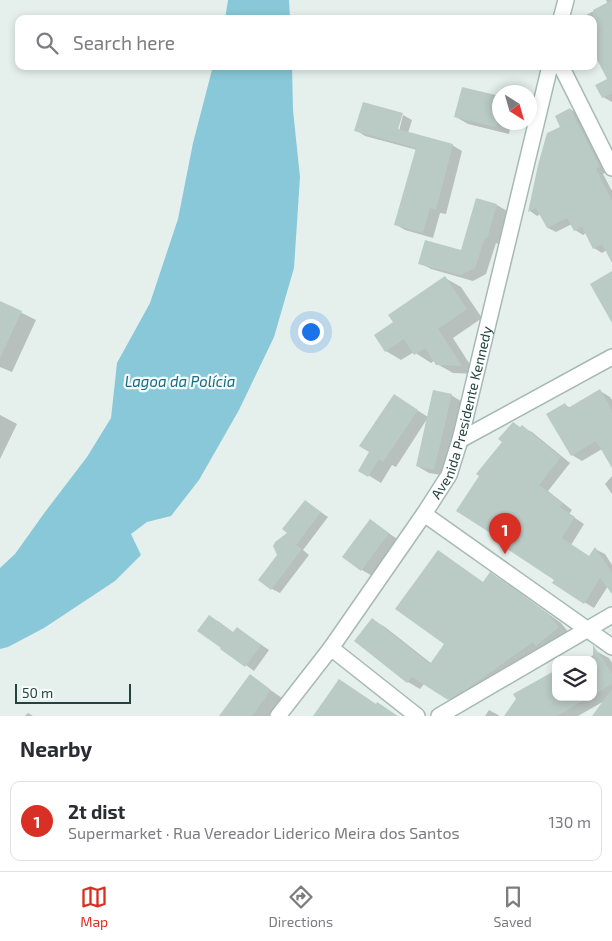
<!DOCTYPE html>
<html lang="en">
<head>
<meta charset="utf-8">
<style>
	:root { --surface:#fff; --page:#f2f2f3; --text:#2b2b33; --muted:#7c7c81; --line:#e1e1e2; --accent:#d93025 }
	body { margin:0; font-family:"Exo 2",sans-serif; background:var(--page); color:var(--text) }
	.controls { position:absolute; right:15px; bottom:15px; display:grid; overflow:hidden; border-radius:10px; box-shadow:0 2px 8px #0003 }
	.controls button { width:45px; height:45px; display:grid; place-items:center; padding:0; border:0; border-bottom:1px solid var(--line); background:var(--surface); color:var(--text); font:25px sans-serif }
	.compass { position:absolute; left:492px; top:85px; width:45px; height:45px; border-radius:50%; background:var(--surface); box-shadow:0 2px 8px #0003; rotate:143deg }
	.scale { position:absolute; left:15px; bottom:12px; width:116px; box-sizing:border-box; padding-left:5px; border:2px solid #22443d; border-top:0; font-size:14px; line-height:18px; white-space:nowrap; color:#22443d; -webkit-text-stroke:4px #f6fbf9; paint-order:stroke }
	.you { position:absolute; left:310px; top:331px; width:18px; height:18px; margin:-12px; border:4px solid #fff; border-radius:50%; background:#1a73e8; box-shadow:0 0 0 8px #1a73e833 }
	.badge { display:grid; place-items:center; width:32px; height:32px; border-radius:50%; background:var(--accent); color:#fff; font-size:16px; font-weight:700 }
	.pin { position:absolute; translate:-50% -41px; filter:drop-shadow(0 1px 2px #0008) }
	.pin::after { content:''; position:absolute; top:26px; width:18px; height:15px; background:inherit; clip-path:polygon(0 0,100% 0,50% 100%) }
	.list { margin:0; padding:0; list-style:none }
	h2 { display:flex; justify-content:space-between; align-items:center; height:65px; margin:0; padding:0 20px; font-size:21px }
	h2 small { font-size:16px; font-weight:400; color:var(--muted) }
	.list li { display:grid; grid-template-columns:32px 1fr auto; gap:15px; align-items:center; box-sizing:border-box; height:80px; margin:0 10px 10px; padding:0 10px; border:1px solid var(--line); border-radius:10px }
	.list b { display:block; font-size:19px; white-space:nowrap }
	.list p { margin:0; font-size:16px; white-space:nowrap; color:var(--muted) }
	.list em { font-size:16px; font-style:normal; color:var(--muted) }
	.icon { flex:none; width:28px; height:28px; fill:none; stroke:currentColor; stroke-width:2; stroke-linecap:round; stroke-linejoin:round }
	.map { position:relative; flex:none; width:612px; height:716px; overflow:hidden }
	.search { position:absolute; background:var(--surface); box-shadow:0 2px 8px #0003; left:15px; right:15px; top:15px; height:55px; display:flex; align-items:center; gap:12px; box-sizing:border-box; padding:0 18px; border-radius:10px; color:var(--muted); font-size:19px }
	.sheet { height:155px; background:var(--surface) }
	nav { display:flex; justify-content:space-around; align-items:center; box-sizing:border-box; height:70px; border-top:1px solid var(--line); background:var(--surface); font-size:14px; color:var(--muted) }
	nav a { display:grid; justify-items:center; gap:2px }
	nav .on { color:var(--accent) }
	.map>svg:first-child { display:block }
</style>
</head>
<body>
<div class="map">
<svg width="612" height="716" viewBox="0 0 612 716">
	<rect width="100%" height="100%" fill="#e5f0ec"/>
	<path fill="#88c8d9" d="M228 0H289L290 19H225Z
		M213 66H292L293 110 300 177 294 268 274 337 239 410 199 480 171 516 147 522 131 534 141 555 115 581 44 628 8 647 0 649V568L15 554 45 512 87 457 111 418 117 363 150 303 178 219 193 143Z"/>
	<path fill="#0003" d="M606 0H612V102L603 97 608 79 593 19H583L582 17 608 4Z
		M500 98V122H511L509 134 468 124 456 117Z
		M363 104 403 115H401L395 135H398L403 115 412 120 408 133 452 145 462 151 446 214 440 213 433 238 405 230 395 224 417 150 365 136 356 130Z
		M570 109 578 114 608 171 603 174 612 191V261L607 250 602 253 594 248 586 233 583 235 575 230 572 224 556 232 548 228 541 214 537 216 530 211 539 165Z
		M497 205 507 211 498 244 496 243 486 274 473 281 431 269 420 263 462 251Z
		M445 278 461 287 482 318 453 338 476 374 453 373 437 364 435 360 431 363 414 352 401 360 386 351 394 323Z
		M0 302 36 320 12 372 0 367Z
		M600 391 610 397 612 400V461L602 449 582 461 572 455 565 405 571 408Z
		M451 395 464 403 447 476 429 473 417 466 427 419 396 467 392 465 381 483 360 470 406 403 428 417Z
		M0 415 17 424 0 459Z
		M521 427 532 432 570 463 548 491 572 510 569 514 584 524 571 545 590 557 595 549 605 554 612 565V592L608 586 594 608 584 602 556 580Z
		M612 476V494L605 484Z
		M305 501 328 517 303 550 309 555 280 593 272 589 279 555Z
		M370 520 400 541 374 577 362 570Z
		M438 552 484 583 491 574 503 581 561 623 571 635 461 706 425 683 420 689 408 682 356 641 373 620 385 627 432 664 446 643Z
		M218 621 234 633 237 628 269 650 254 671 223 648Z
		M598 652 609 658 612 663V716H594L606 700 578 716H505L556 697H593V660H586Z
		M250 676 285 700 273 716H220Z
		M489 710 500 716H485Z
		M28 713 33 716H25Z"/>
	<path fill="#bacbc5" d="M612 0V93L602 98 595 85 607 79 593 52V10Z
		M462 87 500 96V114L496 127 454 117Z
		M363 102 403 113 398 129 453 144 436 210 430 208 423 233 394 225 416 148 354 131Z
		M570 108 600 167 596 169 612 201V263L602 244 593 249 582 227 574 231 567 218 547 228 536 208 528 212 538 165 547 133 560 127 555 116Z
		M476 198 497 204 487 239 485 238 475 268 461 275 418 264 425 240 461 250Z
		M612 271V323L590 284Z
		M445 276 467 309 438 329 462 366 436 365 425 348 414 355 404 339 385 352 374 335 393 322 388 315Z
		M0 301 22 311 0 358Z
		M600 389 612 410V468L596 441 571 456 546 414 565 403 568 408Z
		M433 390 452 394 434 470 416 466Z
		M394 394 418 410 383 462 379 459 368 477 358 471 369 452 359 446Z
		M513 422 520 427 522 425 561 457 539 485 563 504 560 507 575 517 562 538 589 556 595 547 609 568 612 573V594L600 578 584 604 552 583 554 580 501 545 503 541 456 511 479 476 476 474 502 442 498 439Z
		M305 500 321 512 296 545 302 549 271 590 258 580 277 555 273 546 275 542 287 533 282 529Z
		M370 519 389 533 361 571 342 557Z
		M438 550 483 582 490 572 548 614 559 627 536 646 533 642 470 687 448 700 412 677 407 683 354 641 372 618 430 664 444 644 395 609Z
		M209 615 233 632 237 627 261 645 245 667 220 649 221 648 197 631Z
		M593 645 612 673V684L593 695Z
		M556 670V697H589L557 716H504L516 699 513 694Z
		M250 674 271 690 252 716H219Z
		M339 679 376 704 377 702 398 716H313Z
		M612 689V716H592Z"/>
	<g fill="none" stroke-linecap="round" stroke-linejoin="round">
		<g stroke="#a7b9b4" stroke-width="18">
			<g id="minor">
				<path d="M561 19 566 0"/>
				<path d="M561 66 612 168"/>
				<path d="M460 440 612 357"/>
				<path d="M424 514 612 647"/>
				<path d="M331 648 417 716"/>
				<path id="s1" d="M278 716 331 648 424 514 449 475 460 440 550 66"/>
				<path d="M439 716 612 615"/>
			</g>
		</g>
		<use href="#minor" stroke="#fff" stroke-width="15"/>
	</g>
	<g text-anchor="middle" stroke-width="4.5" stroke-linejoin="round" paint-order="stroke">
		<g font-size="14" fill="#22443d" stroke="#f6fbf9">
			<text dy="5" stroke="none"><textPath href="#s1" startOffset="359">Avenida Presidente Kennedy</textPath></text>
		</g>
		<g font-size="15" font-style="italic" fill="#146d87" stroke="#f6fbf9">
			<text x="180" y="387">Lagoa da Polícia</text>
		</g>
	</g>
</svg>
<div class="controls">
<button><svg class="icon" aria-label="layers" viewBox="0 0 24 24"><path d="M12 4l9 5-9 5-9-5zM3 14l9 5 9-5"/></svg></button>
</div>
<svg class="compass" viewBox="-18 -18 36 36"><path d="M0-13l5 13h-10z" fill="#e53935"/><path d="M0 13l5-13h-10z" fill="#7c7c81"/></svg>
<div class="scale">50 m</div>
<div class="you"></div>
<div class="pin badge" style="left:505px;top:554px">1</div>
<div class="search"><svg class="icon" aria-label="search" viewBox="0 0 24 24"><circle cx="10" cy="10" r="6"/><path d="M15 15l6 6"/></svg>Search here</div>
</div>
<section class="sheet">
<h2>Nearby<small></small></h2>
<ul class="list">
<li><span class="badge">1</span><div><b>2t dist</b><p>Supermarket · Rua Vereador Liderico Meira dos Santos</p></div><em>130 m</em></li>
</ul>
</section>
<nav>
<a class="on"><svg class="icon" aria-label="map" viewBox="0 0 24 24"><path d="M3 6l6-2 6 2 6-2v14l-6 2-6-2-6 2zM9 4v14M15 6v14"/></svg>Map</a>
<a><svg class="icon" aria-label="directions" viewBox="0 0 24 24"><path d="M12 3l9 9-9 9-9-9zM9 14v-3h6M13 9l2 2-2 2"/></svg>Directions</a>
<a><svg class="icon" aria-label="saved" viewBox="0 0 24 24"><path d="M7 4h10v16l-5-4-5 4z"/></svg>Saved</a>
</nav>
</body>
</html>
